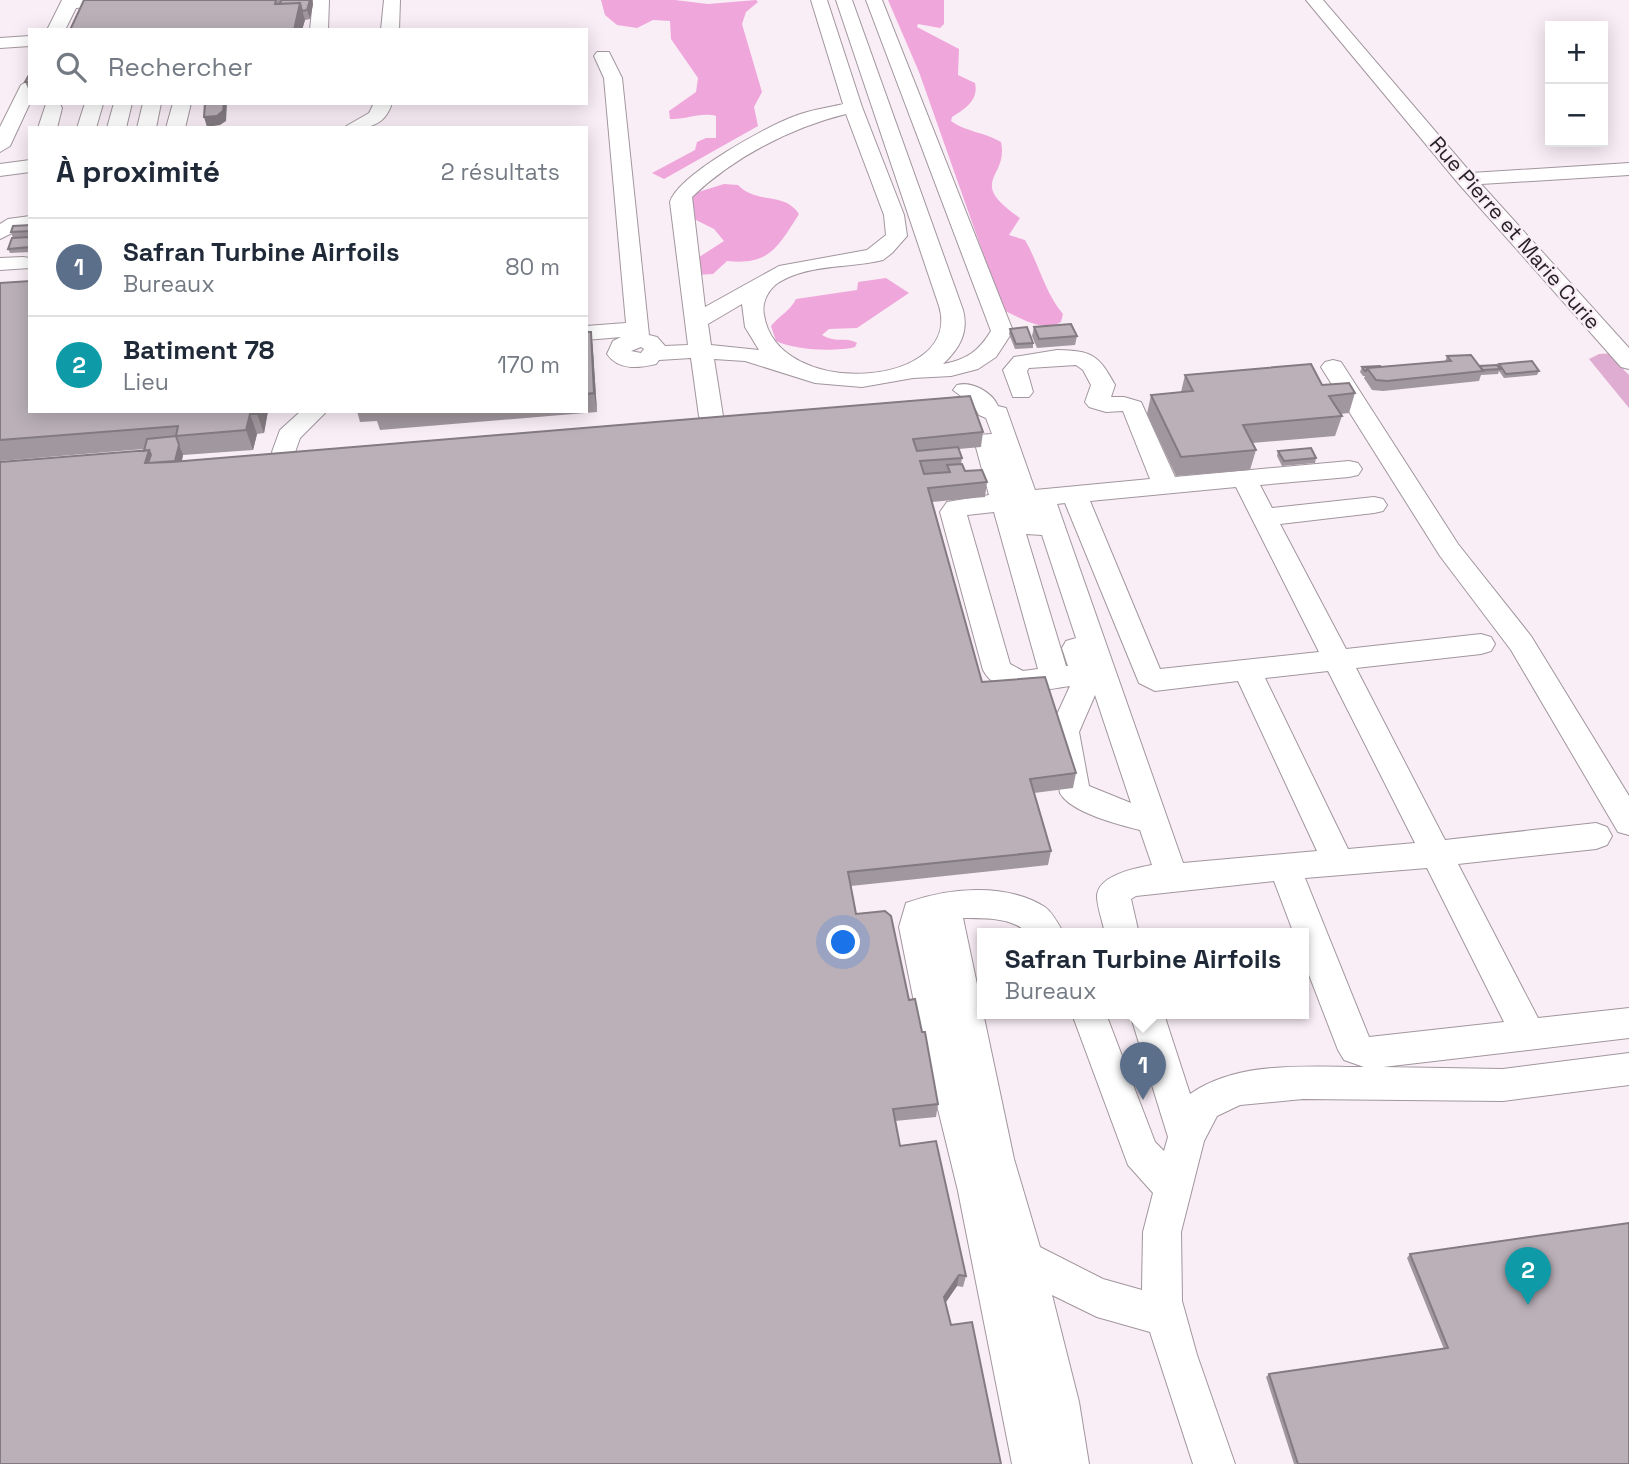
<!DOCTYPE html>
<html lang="fr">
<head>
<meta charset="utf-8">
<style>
	:root { --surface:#fff; --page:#f6f6f7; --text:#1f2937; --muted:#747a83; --line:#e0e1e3; --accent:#db2777 }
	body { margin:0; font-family:"Space Grotesk",sans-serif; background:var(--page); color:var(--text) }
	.controls { position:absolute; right:21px; top:21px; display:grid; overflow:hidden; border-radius:0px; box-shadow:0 4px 18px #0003 }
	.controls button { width:63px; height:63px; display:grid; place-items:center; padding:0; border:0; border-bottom:2px solid var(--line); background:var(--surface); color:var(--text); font:35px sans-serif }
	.you { position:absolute; left:844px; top:943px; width:24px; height:24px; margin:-18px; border:5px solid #fff; border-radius:50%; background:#1a73e8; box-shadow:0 0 0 10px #1a73e833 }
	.badge { display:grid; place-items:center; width:46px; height:46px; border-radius:50%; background:var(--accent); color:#fff; font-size:23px; font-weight:700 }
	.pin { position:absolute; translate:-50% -58px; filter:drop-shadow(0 2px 4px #0008) }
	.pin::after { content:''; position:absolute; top:37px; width:24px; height:21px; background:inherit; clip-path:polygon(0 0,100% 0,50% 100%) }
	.popup { position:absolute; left:977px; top:928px; width:332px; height:91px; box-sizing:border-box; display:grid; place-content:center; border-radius:0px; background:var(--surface); filter:drop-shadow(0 2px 5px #0005); font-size:23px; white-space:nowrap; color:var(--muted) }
	.popup b { font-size:26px; color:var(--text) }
	.popup::after { content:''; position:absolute; left:50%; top:100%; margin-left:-14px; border:14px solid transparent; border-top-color:var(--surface) }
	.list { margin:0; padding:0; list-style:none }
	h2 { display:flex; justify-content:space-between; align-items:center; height:91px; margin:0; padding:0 28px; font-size:30px }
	h2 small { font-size:23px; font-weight:400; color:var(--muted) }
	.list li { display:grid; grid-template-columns:46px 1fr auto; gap:21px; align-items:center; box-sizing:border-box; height:98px; padding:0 28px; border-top:2px solid var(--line) }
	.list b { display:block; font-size:26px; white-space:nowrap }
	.list p { margin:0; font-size:23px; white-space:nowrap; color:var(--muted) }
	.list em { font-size:23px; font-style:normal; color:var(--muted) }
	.icon { flex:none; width:38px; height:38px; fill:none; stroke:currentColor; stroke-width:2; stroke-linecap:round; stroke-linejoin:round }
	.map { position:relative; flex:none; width:1629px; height:1464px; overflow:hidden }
	.search { position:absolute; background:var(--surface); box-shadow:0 4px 18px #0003; left:28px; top:28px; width:560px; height:77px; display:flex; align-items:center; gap:18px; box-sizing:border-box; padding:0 24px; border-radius:0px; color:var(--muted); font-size:26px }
	.panel { position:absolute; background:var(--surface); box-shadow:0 4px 18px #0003; left:28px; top:126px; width:560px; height:287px; border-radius:0px }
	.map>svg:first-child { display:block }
</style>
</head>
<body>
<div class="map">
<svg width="1629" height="1464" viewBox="0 0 1629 1464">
	<rect width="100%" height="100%" fill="#faeef6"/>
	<path fill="#e0add2" d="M1629 352V367L1623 369 1629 375V408L1589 359 1599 354Z"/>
	<path fill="#efa6db" d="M601 0H675L708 4 756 0 758 2 746 12 742 24 762 92 754 107 758 126 664 179 652 173 695 150 697 142 706 138H716V116C699 112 687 120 670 119L669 111 696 92 698 78 671 39 670 21 653 20 637 28 617 25 605 15Z
		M888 0H944V24L940 28 918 24 917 27 959 49 958 75 975 83C979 100 965 109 952 117L951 121C966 132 984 132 1001 142 1009 179 965 180 1020 218L1009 235 1025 240C1039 264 1045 293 1063 314L1061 322C1042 333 1021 318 1003 310L919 72Z
		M724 184 738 185C757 205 784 191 799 214 778 247 769 266 727 261L713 274 697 275 693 261 724 241 714 229 692 218 691 202 695 193Z
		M886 278 909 293 857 328 829 329 822 335C838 344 845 336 857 343L855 347C835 352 794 350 776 341L771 326C780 315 790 311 796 299L857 290 858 282Z"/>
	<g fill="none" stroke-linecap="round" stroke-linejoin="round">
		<g stroke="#a1969d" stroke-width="2">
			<path id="minor" d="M62 0H127L119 5 76 8 65 30H47Z
				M313 0H329L328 30H310Z
				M384 0H400L399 30H381Z
				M811 0H827L862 107 904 215 907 236 892 253 883 260C851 268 812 264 783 280 770 286 761 301 764 315 777 401 964 388 939 306L836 0H852L963 310C969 333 959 349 943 364 966 360 979 351 991 331L866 0H882L1013 331 996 357 978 369 951 376 913 378 862 387 815 383 745 361 714 359 723 416 720 421 711 423 702 421 699 416 691 358 659 360 656 364C639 368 619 371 607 354L613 341 621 337 586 340V326L626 323 604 78 594 56 597 52H609L622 78 649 335 657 337 665 346 688 345 670 202C678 175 767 126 795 116 810 110 827 108 843 104ZM846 114 884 215 886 235 867 250 779 266 705 307 692 197C734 157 790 128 846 114ZM742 304 745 327 759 350 711 345 708 324ZM641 347 644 349 641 353 631 351Z
				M1306 0H1323L1471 173 1629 163V175L1481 184 1629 348V369L1621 367 1458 183Z
				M30 36V46L0 48V38Z
				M30 80V103L10 146 0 152V127L21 85Z
				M85 103 103 104 96 128H77Z
				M114 103H132L126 128H107Z
				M143 103H161L156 128H137Z
				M173 103H191L185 128H166Z
				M374 103H392C384 129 365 128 343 128L369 113Z
				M46 104H60L62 108 57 128H38Z
				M30 160V172L0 176V164Z
				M30 216V228L20 229 0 239V224L8 219Z
				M23 257 30 258V268L0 270V258Z
				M1057 350C1092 351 1098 354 1115 385L1111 397H1124L1141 402 1175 477 1349 461 1358 463 1362 469 1358 475 1349 477 1260 485 1272 508 1374 497 1383 499 1387 505 1383 511 1374 513 1280 524 1346 649 1481 634 1491 637 1495 644 1491 651 1481 654 1356 668 1445 840 1596 823 1607 827 1612 836 1607 845 1596 849 1458 864 1538 1018 1629 1008V1038L1383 1067 1503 1069 1629 1053V1085L1503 1101 1303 1099 1240 1105 1217 1116 1204 1141 1181 1232 1182 1301 1197 1355 1235 1464H1193L1150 1332 1097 1317 1052 1295 1079 1402 1089 1464H1012L958 1191 924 1052 899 927 906 903C947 888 1005 882 1045 907 1053 913 1059 925 1064 934H1028C1014 917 984 918 963 918L1014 1159 1040 1247 1103 1279 1142 1290 1143 1232 1153 1193 1128 1165 1072 1014H1106L1155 1142 1164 1151 1168 1137 1130 1014H1164L1190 1094C1239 1060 1308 1067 1364 1067L1344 1060 1338 1050 1304 962V934H1294L1274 881 1136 896 1131 899 1139 934H1105C1103 922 1097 907 1097 896 1098 875 1136 868 1152 865L1140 830C1119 825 1070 812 1060 793L1049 732 1070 686C1042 690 1000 701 983 670L940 512 947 502 989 495 974 440 977 435 992 434 986 418 979 415 974 406 953 390 957 385C972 381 992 392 998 406L1006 408 1035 490 1150 479 1123 411 1106 412 1089 407 1085 402 1091 385 1083 370 1076 365 1029 368 1027 371 1033 392 1029 397H1013L1003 370 1014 357ZM1236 487 1319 652 1160 669 1090 501ZM1065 503 1139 683 1155 691 1238 681 1317 851 1183 863 1057 504ZM994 512 1038 669 1023 671 1010 664 967 515ZM1026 534 1042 535 1076 638 1066 641 1062 648 1068 666H1066ZM1328 671 1415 843 1348 849 1265 678ZM1095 695 1131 803 1089 786 1079 732ZM1427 868 1504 1022 1369 1037 1305 878Z
				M1333 360 1341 362 1458 544 1531 636 1629 796V835L1618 832 1511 650 1440 556 1321 367 1325 362Z
				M301 411H327L300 438 293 458 284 460 275 458 272 452 280 430Z"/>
		</g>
		<use href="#minor" fill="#fff" fill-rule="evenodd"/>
	</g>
	<path fill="#a1979e" d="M84 0H312L313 4 310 19 305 20 302 30H70Z
		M30 73V93L25 82Z
		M30 225V252L10 253 8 249 13 238 11 232Z
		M0 283 30 411H268L264 433 257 434 253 450 183 455 182 461 983 432 981 447 959 449 962 458 961 464 965 471 987 482 985 497 932 502 982 682 1076 773 1073 788 1034 793 1051 851 1048 865 851 886 856 914 909 1000 938 1104 936 1117 895 1121 900 1146 966 1276 963 1287 957 1286 945 1303 951 1325 1001 1464 144 451V449L0 461Z
		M1034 327 1077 336 1075 345 1037 348 1032 336Z
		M1010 329 1033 343V348L1015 349 1009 334Z
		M586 332H591L593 351 597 412 380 430 377 421 360 422 357 411H586Z
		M1447 356 1480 367 1498 366 1499 364 1539 371 1537 375 1504 378 1499 371 1498 374 1481 375 1479 381 1383 391 1372 390 1364 378 1365 376H1363L1360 372 1362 367H1381L1445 362Z
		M1185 375 1322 385 1355 393 1349 413 1340 414 1342 416 1335 436 1252 443 1256 450 1250 470 1176 476 1147 414 1151 395 1181 392Z
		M1278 451 1316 458 1315 463 1282 466 1277 456Z
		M1410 1254 1629 1464H1294L1266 1377 1269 1374 1444 1349 1407 1258Z"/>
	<path fill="#837b81" d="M310 0H312L313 4 310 19 307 10Z
		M300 3 305 20 302 30H294Z
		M224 103H227L226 121 220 125 207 127 204 117Z
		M591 332 593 351 597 412 594 393Z
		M258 411H268L264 433 257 414Z
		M250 414 257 434 253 450 246 430Z
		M179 445 183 455 178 476 174 466Z
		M149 450 155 465 145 463Z
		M959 1275 957 1286 942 1308 944 1297Z"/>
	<path fill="#bbb0b8" stroke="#837b81" stroke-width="2" d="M84 0H276L275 4 300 3 294 30H70Z
		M281 0H310L307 10 302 11 300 3 280 4Z
		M30 73V82H25Z
		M205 103H224L223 111 217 116 204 117Z
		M30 225V231L11 232 13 226Z
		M30 237V247L8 249 12 238Z
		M30 281V411H258L257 414H250L246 430 176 436 178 426 0 440V283Z
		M1071 324 1077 336 1039 339 1034 327Z
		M1027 327 1033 343 1016 344 1010 329Z
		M586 332H591L594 393 586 394Z
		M1471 355 1483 371 1387 381 1376 380 1367 368 1451 361 1447 356Z
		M1532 361 1539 371 1506 374 1499 364Z
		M1311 364 1322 385 1349 383 1355 393 1329 396 1342 416 1243 425 1256 450 1181 457 1151 395 1193 391 1185 375Z
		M1497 365 1500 369 1483 370 1480 366Z
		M1380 366 1381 367 1367 368 1366 371H1365L1362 367Z
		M970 396 983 432 913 439 917 451 958 447 962 458 920 461 924 474 950 472 947 465 962 464 965 471 982 470 987 482 928 488 982 682 1045 677 1076 773 1030 779 1051 851 848 872 856 914 885 911 891 916 909 1000 915 999 922 1032H925L938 1104 893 1109 900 1146 936 1141 966 1276 959 1275 944 1297 951 1325 972 1322 1001 1464H0V462L149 450 145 463 172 462Z
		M176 436 179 445 175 461 148 463 151 455 149 450 144 451 147 439Z
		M1311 448 1316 458 1284 461 1278 451Z
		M1629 1223V1464H1298L1269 1374 1448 1348 1410 1254Z"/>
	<g text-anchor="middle" stroke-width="5" stroke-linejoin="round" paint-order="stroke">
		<g font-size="21" fill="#272326" stroke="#faeef6">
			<text transform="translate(1515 233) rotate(49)" y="7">Rue Pierre et Marie Curie</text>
		</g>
	</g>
</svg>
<div class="controls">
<button>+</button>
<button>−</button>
</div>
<div class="you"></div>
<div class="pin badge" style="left:1143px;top:1100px;background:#5c6f8a">1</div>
<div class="popup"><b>Safran Turbine Airfoils</b>Bureaux</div>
<div class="pin badge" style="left:1528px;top:1305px;background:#0f9aa8">2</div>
<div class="search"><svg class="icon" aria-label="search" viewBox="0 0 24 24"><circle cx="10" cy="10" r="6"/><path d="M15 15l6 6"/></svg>Rechercher</div>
<section class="panel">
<h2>À proximité<small>2 résultats</small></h2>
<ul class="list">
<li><span class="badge" style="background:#5c6f8a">1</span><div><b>Safran Turbine Airfoils</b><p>Bureaux</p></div><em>80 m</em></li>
<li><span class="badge" style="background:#0f9aa8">2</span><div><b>Batiment 78</b><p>Lieu</p></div><em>170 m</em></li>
</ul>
</section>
</div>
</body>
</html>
